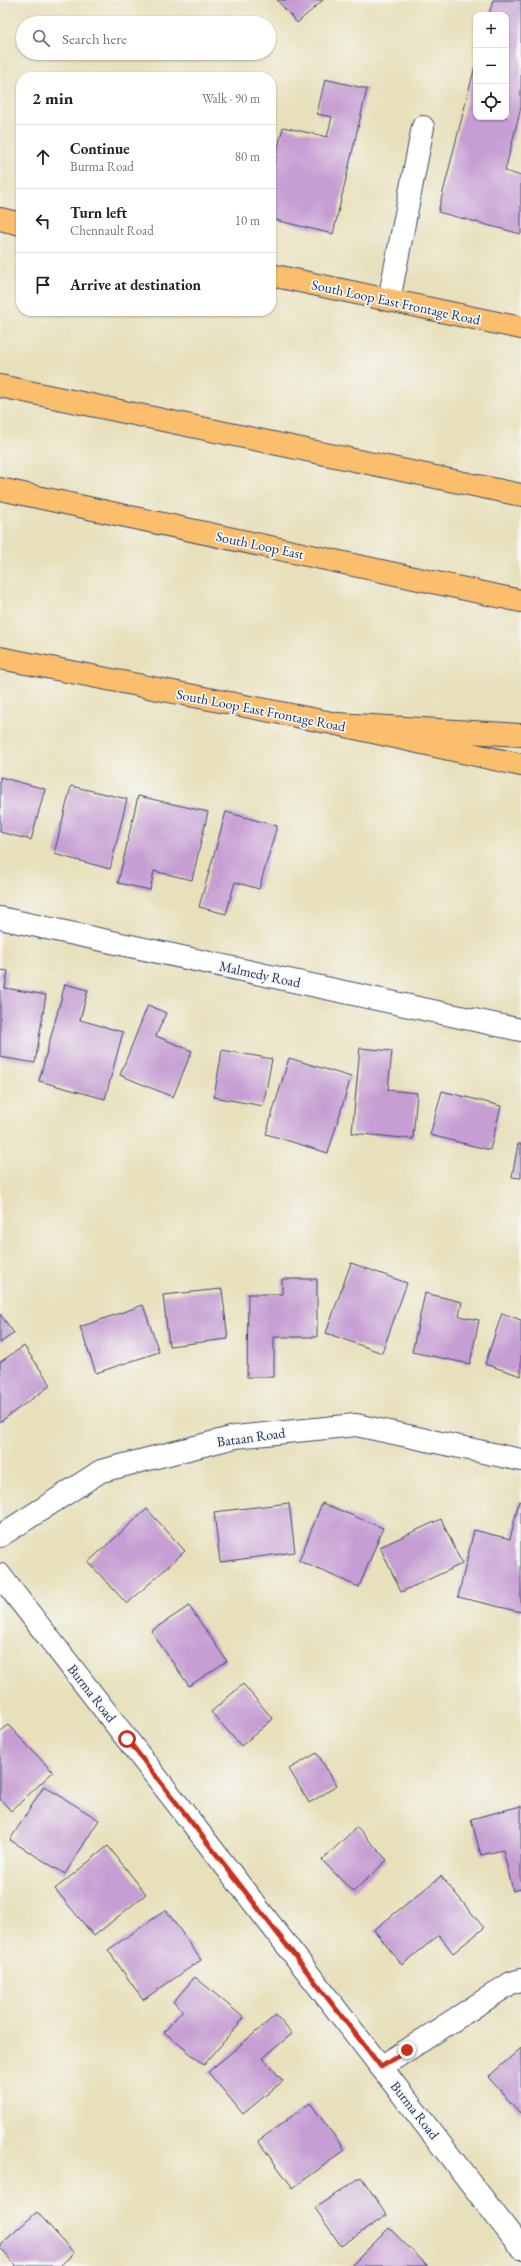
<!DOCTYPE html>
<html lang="en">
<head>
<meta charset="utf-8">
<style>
	:root { --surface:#fff; --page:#f6f6f6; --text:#222; --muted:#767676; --line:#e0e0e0 }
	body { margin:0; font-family:"EB Garamond",serif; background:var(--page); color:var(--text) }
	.controls { position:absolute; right:12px; top:12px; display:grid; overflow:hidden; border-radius:8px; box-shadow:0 1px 3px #0004 }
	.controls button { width:36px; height:36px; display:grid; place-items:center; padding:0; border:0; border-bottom:1px solid var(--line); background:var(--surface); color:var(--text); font:20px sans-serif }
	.stop { position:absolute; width:12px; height:12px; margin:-9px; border:3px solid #c8321e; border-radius:50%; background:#fff }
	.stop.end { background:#c8321e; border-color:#fff; box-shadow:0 1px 4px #0008 }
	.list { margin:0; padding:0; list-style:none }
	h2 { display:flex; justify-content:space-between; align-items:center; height:52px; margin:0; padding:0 16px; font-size:17px }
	h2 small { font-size:13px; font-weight:400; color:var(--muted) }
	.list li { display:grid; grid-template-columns:26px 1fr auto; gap:12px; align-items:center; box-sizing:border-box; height:64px; padding:0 16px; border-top:1px solid var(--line) }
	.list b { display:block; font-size:15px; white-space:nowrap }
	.list p { margin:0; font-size:13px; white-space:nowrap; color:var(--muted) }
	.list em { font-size:13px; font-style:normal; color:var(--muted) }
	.icon { flex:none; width:22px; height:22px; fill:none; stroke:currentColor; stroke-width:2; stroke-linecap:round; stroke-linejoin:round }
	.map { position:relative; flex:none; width:521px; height:2266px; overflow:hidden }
	.search { position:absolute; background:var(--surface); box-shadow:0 1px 3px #0004; left:16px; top:16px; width:260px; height:44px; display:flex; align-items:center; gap:10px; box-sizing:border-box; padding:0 14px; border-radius:22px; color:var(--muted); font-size:15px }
	.panel { position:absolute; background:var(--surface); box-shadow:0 1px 3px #0004; left:16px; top:72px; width:260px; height:244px; border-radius:16px }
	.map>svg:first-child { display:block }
</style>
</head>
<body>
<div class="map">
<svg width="521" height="2266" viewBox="0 0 521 2266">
	<rect width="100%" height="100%" fill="#f6f6f2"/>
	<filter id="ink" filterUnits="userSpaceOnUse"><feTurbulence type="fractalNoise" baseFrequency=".025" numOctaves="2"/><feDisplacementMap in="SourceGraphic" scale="8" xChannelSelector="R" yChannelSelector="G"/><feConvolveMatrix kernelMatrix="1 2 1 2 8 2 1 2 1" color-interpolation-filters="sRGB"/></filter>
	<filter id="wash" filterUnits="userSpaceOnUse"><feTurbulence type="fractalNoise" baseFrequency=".012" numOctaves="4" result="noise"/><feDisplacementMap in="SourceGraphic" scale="16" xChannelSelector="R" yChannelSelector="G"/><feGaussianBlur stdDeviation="0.9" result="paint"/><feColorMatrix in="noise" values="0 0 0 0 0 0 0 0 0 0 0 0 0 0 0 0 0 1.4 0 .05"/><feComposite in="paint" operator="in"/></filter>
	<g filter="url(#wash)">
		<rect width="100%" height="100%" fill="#e8e0bb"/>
		<g id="blocks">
			<path fill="#c69ed3" d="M277 0H323L297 23Z
				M493 0H521V107L505 171 521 176V234L438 212 475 66 476 117H506V15H489Z
				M325 79 367 89 333 234 271 219V177L283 127 327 137 332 117 317 114Z
				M0 777 45 789 31 840 0 832Z
				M71 786 127 799 110 869 54 854Z
				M138 796 208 812 192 880 154 871 150 890 118 883Z
				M226 812 277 826 259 889 235 882 226 914 199 907Z
				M0 970 8 971 5 988 46 995 35 1063 0 1057Z
				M65 984 88 990 80 1020 123 1032 105 1099 39 1081Z
				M148 1005 166 1013 156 1036 192 1051 173 1097 120 1075Z
				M360 1048 392 1051 388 1090 417 1093 413 1139 352 1133Z
				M222 1050 272 1059 263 1106 214 1097Z
				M289 1058 351 1077 328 1153 266 1134Z
				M442 1091 501 1106 490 1150 430 1135Z
				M518 1144H521V1178L512 1177Z
				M351 1263 407 1283 382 1353 326 1333Z
				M282 1279H317V1337H274V1377H247L248 1294H282Z
				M222 1289 228 1339 169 1346 163 1295Z
				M425 1293 462 1302 459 1316 479 1320 470 1364 412 1352Z
				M143 1305 159 1352 96 1373 80 1327Z
				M502 1313 521 1320V1376L485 1364Z
				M0 1314 14 1333 0 1343Z
				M24 1346 51 1385 0 1422V1362Z
				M519 1501 521 1502V1612L458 1597 474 1530 510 1539Z
				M289 1503 295 1552 220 1562 214 1512Z
				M322 1503 383 1528 359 1587 299 1561Z
				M147 1509 185 1551 127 1604 88 1562Z
				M441 1519 462 1564 401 1592 380 1547Z
				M189 1606 227 1661 189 1686 151 1631Z
				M243 1684 273 1719 241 1746 211 1712Z
				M8 1725 53 1772 11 1811 0 1799V1732Z
				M317 1753 337 1786 309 1803 289 1769Z
				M44 1786 99 1820 65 1874 10 1840Z
				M521 1806V1889L513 1891 503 1850 481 1855 471 1819Z
				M357 1827 387 1860 353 1892 322 1860Z
				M108 1846 146 1894 94 1936 55 1889Z
				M441 1876 484 1928 453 1953 439 1935 402 1965 374 1930Z
				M166 1910 201 1960 143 2000 108 1950Z
				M195 1977 244 2018 204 2065 164 2032 183 2010 173 2002Z
				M276 2015 292 2034 263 2058 283 2081 243 2114 208 2072Z
				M521 2048V2114L488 2077Z
				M310 2103 345 2150 293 2188 258 2141Z
				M361 2177 387 2215 341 2246 315 2208Z
				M37 2212 74 2253 60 2266H16L0 2248V2245Z
				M389 2228 428 2266H351Z"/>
		</g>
	</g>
	<g filter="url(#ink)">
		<use href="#blocks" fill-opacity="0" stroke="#3a4a6c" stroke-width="1"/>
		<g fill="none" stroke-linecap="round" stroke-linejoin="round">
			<g stroke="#3a4a6c" stroke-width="24">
				<path id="minor" d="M389 300 423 127
					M0 918 521 1030
					M0 1536 101 1471 235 1437 356 1425 521 1460
					M0 1575 521 2248
					M381 2067 511 1983 521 1980"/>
			</g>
			<g stroke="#3a4a6c" stroke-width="24">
				<path id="major" d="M0 219 21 224
					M271 275 521 328
					M0 658 337 724 521 765"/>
			</g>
			<g stroke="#3a4a6c" stroke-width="24">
				<path id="highway" d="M0 386 521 495
					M0 489 521 601
					M337 724 521 735"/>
			</g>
			<use href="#minor" stroke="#fff" stroke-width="22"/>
			<use href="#major" stroke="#fabe6d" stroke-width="22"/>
			<use href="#highway" stroke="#fabe6d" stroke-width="22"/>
		</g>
	</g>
	<g fill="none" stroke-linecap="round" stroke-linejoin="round" filter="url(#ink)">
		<path stroke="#c8321e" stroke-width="5" d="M127 1739 381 2067 407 2050"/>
	</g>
	<g text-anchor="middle" stroke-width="3.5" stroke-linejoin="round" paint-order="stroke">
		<g font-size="14" fill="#1b2f5e" stroke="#f6f6f2">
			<text transform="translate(396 302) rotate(12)" y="5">South Loop East Frontage Road</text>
			<text transform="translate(260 545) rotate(12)" y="5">South Loop East</text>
			<text transform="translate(261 710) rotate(11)" y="5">South Loop East Frontage Road</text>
			<text transform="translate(260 974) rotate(12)" y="5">Malmedy Road</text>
			<text transform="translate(251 1437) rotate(-8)" y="5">Bataan Road</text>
			<text transform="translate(92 1693) rotate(52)" y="5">Burma Road</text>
			<text transform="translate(415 2110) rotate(52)" y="5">Burma Road</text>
		</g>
	</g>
</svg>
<div class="controls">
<button>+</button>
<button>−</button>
<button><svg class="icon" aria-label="locate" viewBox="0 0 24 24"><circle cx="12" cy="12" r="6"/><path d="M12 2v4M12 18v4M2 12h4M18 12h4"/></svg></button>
</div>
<div class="stop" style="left:127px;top:1739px"></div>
<div class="stop end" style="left:407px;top:2050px"></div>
<div class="search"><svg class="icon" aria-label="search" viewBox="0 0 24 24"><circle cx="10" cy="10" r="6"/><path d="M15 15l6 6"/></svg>Search here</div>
<section class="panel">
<h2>2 min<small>Walk · 90 m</small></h2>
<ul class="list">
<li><svg class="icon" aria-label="ahead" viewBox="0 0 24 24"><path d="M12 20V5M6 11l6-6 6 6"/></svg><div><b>Continue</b><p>Burma Road</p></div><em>80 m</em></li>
<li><svg class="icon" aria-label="left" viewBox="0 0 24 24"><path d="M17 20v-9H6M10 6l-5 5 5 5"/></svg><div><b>Turn left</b><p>Chennault Road</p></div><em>10 m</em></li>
<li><svg class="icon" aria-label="arrive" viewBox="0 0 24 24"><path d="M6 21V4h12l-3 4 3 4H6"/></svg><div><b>Arrive at destination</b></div></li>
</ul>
</section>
</div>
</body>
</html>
